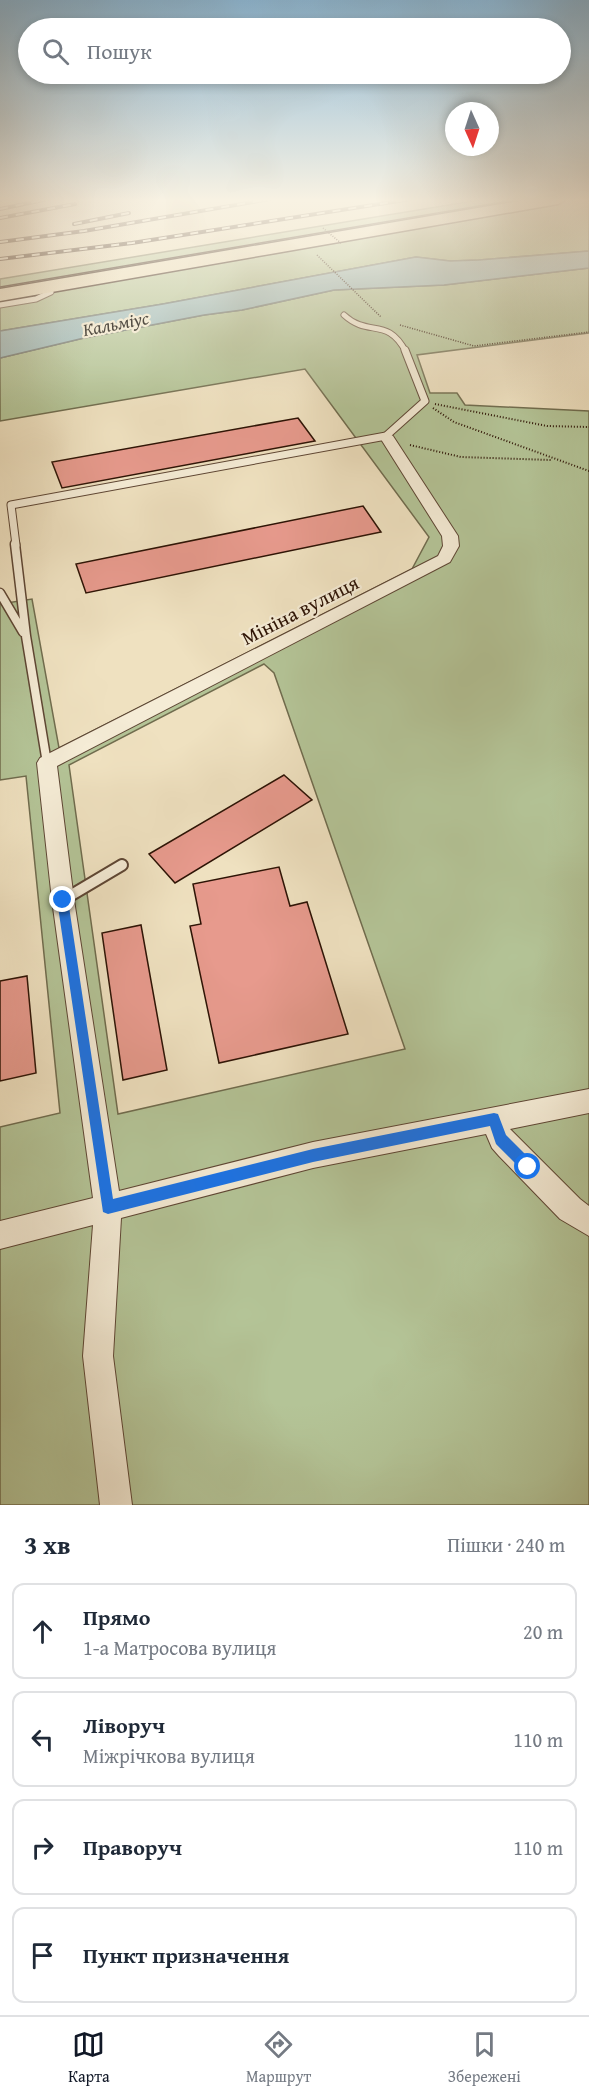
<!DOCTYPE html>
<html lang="uk">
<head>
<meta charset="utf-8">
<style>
	:root { --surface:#fff; --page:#f6f6f7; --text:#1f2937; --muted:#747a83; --line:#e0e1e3; --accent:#111827 }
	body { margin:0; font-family:"Gentium Book Plus",serif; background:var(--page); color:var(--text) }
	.compass { position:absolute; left:445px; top:102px; width:54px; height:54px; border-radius:50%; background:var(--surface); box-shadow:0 3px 9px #0003; rotate:177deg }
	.stop { position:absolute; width:18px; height:18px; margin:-14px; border:4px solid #1a73e8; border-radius:50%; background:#fff }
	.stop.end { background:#1a73e8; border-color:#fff; box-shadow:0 2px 6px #0008 }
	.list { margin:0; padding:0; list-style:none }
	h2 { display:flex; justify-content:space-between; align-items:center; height:78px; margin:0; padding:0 24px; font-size:26px }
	h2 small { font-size:20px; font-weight:400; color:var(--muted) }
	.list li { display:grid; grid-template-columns:39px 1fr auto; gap:18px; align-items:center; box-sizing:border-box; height:96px; margin:0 12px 12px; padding:0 12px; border:2px solid var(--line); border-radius:12px }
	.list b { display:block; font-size:22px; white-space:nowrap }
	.list p { margin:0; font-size:20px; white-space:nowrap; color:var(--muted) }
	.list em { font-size:20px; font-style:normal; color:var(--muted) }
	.icon { flex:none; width:33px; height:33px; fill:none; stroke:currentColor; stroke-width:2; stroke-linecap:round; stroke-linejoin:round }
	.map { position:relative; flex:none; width:589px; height:1505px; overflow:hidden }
	.search { position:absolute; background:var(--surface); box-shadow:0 3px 9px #0003; left:18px; right:18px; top:18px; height:66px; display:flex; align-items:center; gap:15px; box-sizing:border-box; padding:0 21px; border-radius:33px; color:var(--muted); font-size:22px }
	.sheet { height:510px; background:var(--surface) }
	nav { display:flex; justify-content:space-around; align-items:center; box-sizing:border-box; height:84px; border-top:2px solid var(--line); background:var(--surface); font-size:16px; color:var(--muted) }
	nav a { display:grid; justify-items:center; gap:3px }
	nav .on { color:var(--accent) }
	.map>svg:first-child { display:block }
</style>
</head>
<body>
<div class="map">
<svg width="589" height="1505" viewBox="0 0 589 1505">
	<rect width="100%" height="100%" fill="#efe1c0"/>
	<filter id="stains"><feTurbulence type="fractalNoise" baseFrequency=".00333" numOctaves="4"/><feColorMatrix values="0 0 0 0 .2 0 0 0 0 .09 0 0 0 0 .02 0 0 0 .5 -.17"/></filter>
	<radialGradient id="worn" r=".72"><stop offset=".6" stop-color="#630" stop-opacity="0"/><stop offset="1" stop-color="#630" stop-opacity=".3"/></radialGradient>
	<path fill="#b4c497" stroke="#706c4e" stroke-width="1.5" fill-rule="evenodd" d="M485 199H535L0 291V279Z
		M578 199H589V251L479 260 450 261 416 257 163 304 0 331V299Z
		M589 268V333L417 355 430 393H457L465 405 589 411V1505H0V1127L60 1113 26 776 0 780V604L32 599 59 748 412 569 429 537 305 369 0 421V358L84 338 204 315 242 310 334 290 444 285ZM264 664 274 673 405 1049 118 1114 69 765Z"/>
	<path fill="#9dbbbc" stroke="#707873" stroke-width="1.5" d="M589 251V268L444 285 334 290 242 310 204 315 84 338 0 358V331L163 304 416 257 450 261 479 260Z"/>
	<path fill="#e79a8d" stroke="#2d1305" stroke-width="1.5" d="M298 418 315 441 62 488 52 462Z
		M363 506 381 532 86 593 76 564Z
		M284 775 312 800 175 883 149 854Z
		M279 867 290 906 307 902 348 1034 219 1063 190 926 201 924 193 884Z
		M141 925 167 1070 123 1080 102 933Z
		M27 976 36 1073 0 1081V981Z"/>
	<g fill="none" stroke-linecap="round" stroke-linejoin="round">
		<g stroke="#5e4634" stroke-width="7">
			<path id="lane-far3" d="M0 305 36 299 51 292
				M344 315C369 338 387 316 406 352"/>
		</g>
		<g stroke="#5e4634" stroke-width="9">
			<path id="lane-far2" d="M16 545 11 505 386 436 425 401 405 350"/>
		</g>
		<g stroke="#5e4634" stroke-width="11">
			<path id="lane-far1" d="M15 544 26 636 47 763
				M0 593 23 632"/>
		</g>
		<g stroke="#5e4634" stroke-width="14">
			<path id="lane" d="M63 900 122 865"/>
		</g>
		<g stroke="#5e4634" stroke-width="2">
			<path id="street" d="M386 432 393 436 458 536 459 546 450 562 57 766 74 900 119 1191 313 1142 589 1089V1113L510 1129 580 1199 589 1206V1236L560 1219 499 1156 492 1148 486 1134 313 1168 121 1218 113 1356 132 1505H100L83 1356 93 1225 0 1249V1221L93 1198 52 900 37 763 40 758 438 556 443 546 442 536 379 436Z"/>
		</g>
		<g stroke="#2d1305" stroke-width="3">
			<path id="highway" d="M531 199H566L558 204 0 301V289Z"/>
		</g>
		<path stroke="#2d1305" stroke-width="1.5" stroke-dasharray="1 1.5" stroke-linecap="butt" d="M572 202 589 199
			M317 255 381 317
			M400 325 474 346 589 332"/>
		<path stroke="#2d1305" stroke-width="2" stroke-dasharray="1 2" stroke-linecap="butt" d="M435 404 547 426 589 427
			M433 408 454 422 589 471
			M410 445 461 457 551 460"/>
		<use href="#lane-far3" stroke="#f5ecd6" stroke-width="5"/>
		<use href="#lane-far2" stroke="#f5ecd6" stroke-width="7"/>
		<use href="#lane-far1" stroke="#f5ecd6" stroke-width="8"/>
		<use href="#lane" stroke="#f5ecd6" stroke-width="10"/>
		<use href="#street" fill="#f5ecd6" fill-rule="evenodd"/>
		<use href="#highway" fill="#efe1c0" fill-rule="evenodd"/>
		<path stroke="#2d1305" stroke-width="1.5" d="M0 287 520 199"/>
		<g stroke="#2d1305" stroke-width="4">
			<path id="rail" d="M0 200 4 199
				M0 209 48 199
				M0 218 75 204
				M74 224 129 213
				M0 242 84 231 270 199
				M0 259 132 243 411 199"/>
		</g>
		<use href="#rail" stroke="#f5ecd6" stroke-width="2" stroke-dasharray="8" stroke-linecap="butt"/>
		<path stroke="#2d1305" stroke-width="1.5" stroke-dasharray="1 1.5" stroke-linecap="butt" d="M323 228 342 244"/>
	</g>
	<linearGradient id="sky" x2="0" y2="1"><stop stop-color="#8ab7d6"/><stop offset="0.49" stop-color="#f8f2e3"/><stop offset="1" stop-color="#f8f2e3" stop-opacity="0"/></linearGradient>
	<rect width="589" height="409" fill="url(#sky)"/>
	<path fill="#1a73e8" d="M63 895 68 900 113 1199 313 1149 494 1113 498 1114 506 1135 533 1162 535 1167 533 1172 528 1174 524 1172 496 1144 490 1126 313 1162 108 1214 103 1212 57 900Z"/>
	<g text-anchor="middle" stroke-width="4.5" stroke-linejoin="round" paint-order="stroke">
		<g font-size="18" font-style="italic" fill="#544e45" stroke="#f5ecd6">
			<text transform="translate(116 324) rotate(-11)" y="6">Кальміус</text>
		</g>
		<g font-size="20" fill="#2d1305" stroke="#f5ecd6">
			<text transform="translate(300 610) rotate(-27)" y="7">Мініна вулиця</text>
		</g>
	</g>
	<rect width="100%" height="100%" filter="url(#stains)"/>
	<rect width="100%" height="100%" fill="url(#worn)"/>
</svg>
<svg class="compass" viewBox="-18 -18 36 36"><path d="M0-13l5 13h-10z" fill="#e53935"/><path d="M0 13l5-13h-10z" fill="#747a83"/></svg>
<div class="stop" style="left:528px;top:1167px"></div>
<div class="stop end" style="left:63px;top:900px"></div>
<div class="search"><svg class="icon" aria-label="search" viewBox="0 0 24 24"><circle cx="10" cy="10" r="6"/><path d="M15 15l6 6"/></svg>Пошук</div>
</div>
<section class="sheet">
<h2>3 хв<small>Пішки · 240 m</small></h2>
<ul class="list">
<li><svg class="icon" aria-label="ahead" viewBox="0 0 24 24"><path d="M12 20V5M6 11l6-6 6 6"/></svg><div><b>Прямо</b><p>1-а Матросова вулиця</p></div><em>20 m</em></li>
<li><svg class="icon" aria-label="left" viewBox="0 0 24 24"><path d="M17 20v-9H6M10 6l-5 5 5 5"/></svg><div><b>Ліворуч</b><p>Міжрічкова вулиця</p></div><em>110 m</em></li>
<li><svg class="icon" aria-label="right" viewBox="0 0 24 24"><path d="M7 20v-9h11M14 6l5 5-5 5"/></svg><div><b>Праворуч</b></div><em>110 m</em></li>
<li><svg class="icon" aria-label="arrive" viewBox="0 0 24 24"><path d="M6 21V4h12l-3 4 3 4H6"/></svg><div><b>Пункт призначення</b></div></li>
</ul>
</section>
<nav>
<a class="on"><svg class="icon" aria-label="map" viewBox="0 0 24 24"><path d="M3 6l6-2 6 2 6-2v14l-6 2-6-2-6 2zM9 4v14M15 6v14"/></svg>Карта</a>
<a><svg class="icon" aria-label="directions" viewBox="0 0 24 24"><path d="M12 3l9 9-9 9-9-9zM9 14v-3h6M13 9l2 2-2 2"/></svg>Маршрут</a>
<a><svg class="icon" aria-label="saved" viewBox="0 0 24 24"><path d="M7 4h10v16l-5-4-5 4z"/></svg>Збережені</a>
</nav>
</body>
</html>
